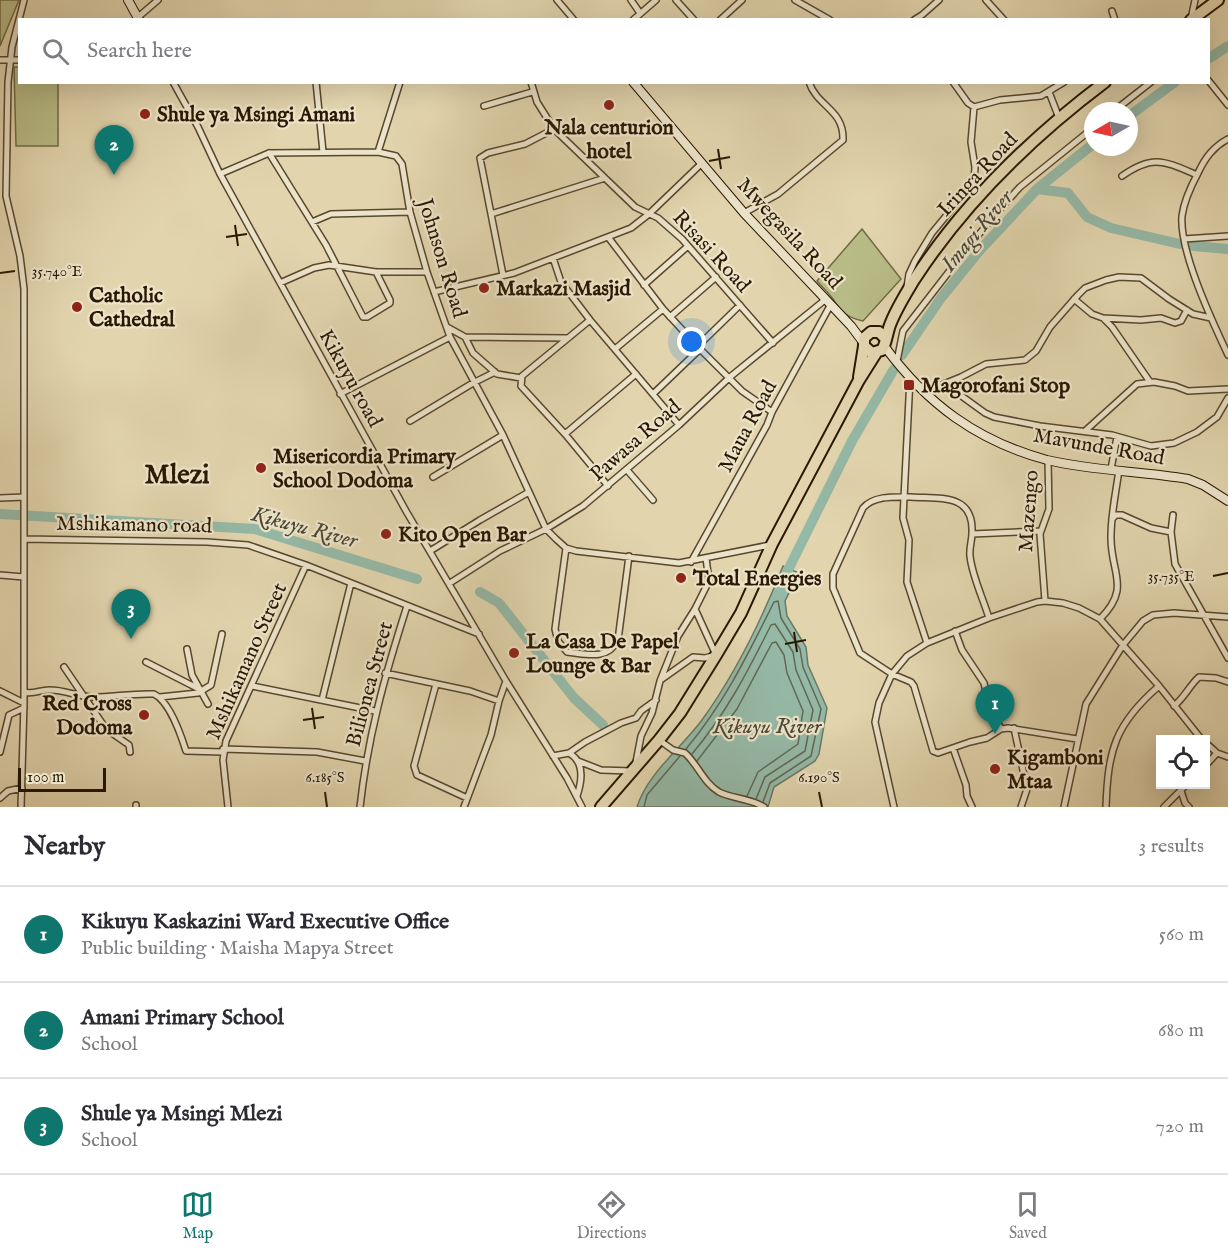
<!DOCTYPE html>
<html lang="en">
<head>
<meta charset="utf-8">
<style>
	:root { --surface:#fff; --page:#f7f7f7; --text:#2b2b33; --muted:#7c7c81; --line:#e1e1e2; --accent:#0f766e }
	body { margin:0; font-family:"IM FELL English",serif; background:var(--page); color:var(--text) }
	.controls { position:absolute; right:18px; bottom:18px; display:grid; overflow:hidden; border-radius:0px; box-shadow:0 6px 24px #0002 }
	.controls button { width:54px; height:54px; display:grid; place-items:center; padding:0; border:0; border-bottom:2px solid var(--line); background:var(--surface); color:var(--text); font:30px sans-serif }
	.compass { position:absolute; left:1084px; top:102px; width:54px; height:54px; border-radius:50%; background:var(--surface); box-shadow:0 6px 24px #0002; rotate:261deg }
	.scale { position:absolute; left:18px; bottom:15px; width:88px; box-sizing:border-box; padding-left:6px; border:3px solid #2a1802; border-top:0; font-size:16px; line-height:21px; white-space:nowrap; color:#2a1802; -webkit-text-stroke:4px #ece4ca; paint-order:stroke }
	.you { position:absolute; left:692px; top:342px; width:21px; height:21px; margin:-15px; border:4px solid #fff; border-radius:50%; background:#1a73e8; box-shadow:0 0 0 9px #1a73e833 }
	.badge { display:grid; place-items:center; width:39px; height:39px; border-radius:50%; background:var(--accent); color:#fff; font-size:20px; font-weight:700 }
	.pin { position:absolute; translate:-50% -50px; filter:drop-shadow(0 2px 3px #0008) }
	.pin::after { content:''; position:absolute; top:32px; width:21px; height:18px; background:inherit; clip-path:polygon(0 0,100% 0,50% 100%) }
	.list { margin:0; padding:0; list-style:none }
	h2 { display:flex; justify-content:space-between; align-items:center; height:78px; margin:0; padding:0 24px; font-size:26px }
	h2 small { font-size:20px; font-weight:400; color:var(--muted) }
	.list li { display:grid; grid-template-columns:39px 1fr auto; gap:18px; align-items:center; box-sizing:border-box; height:96px; padding:0 24px; border-top:2px solid var(--line) }
	.list b { display:block; font-size:22px; white-space:nowrap }
	.list p { margin:0; font-size:20px; white-space:nowrap; color:var(--muted) }
	.list em { font-size:20px; font-style:normal; color:var(--muted) }
	.icon { flex:none; width:33px; height:33px; fill:none; stroke:currentColor; stroke-width:2; stroke-linecap:round; stroke-linejoin:round }
	.map { position:relative; flex:none; width:1228px; height:807px; overflow:hidden }
	.search { position:absolute; background:var(--surface); box-shadow:0 6px 24px #0002; left:18px; right:18px; top:18px; height:66px; display:flex; align-items:center; gap:15px; box-sizing:border-box; padding:0 21px; border-radius:0px; color:var(--muted); font-size:22px }
	.sheet { height:366px; background:var(--surface) }
	nav { display:flex; justify-content:space-around; align-items:center; box-sizing:border-box; height:84px; border-top:2px solid var(--line); background:var(--surface); font-size:16px; color:var(--muted) }
	nav a { display:grid; justify-items:center; gap:3px }
	nav .on { color:var(--accent) }
	.map>svg:first-child { display:block }
</style>
</head>
<body>
<div class="map">
<svg width="1228" height="807" viewBox="0 0 1228 807">
	<rect width="100%" height="100%" fill="#e2d5ae"/>
	<filter id="stains"><feTurbulence type="fractalNoise" baseFrequency=".00333" numOctaves="4"/><feColorMatrix values="0 0 0 0 .2 0 0 0 0 .09 0 0 0 0 .02 0 0 0 .5 -.17"/></filter>
	<radialGradient id="worn" r=".72"><stop offset=".6" stop-color="#630" stop-opacity="0"/><stop offset="1" stop-color="#630" stop-opacity=".3"/></radialGradient>
	<path fill="#b8bc87" stroke="#716a44" stroke-width="1.5" d="M0 0H19L0 46Z
		M14 67H19L20 82 58 83V146H16Z
		M862 229 901 279 863 321C848 318 841 312 833 299 829 293 822 287 817 281Z"/>
	<path fill="#95b9a7" stroke="#6a7965" stroke-width="1.5" d="M783 566 799 573 785 601 787 616 806 647 808 665 827 708 819 754 815 761 774 787 768 807H637C647 774 682 747 702 720 736 673 762 619 783 566Z"/>
	<g fill="none" stroke-linecap="round" stroke-linejoin="round">
		<path stroke="#606854" stroke-width="1.5" d="M686 749C725 702 747 656 774 602L778 601 781 618 800 649 803 667 821 709 811 756 770 783 763 802
			M692 754C727 712 747 673 771 625L775 624 793 652 796 670 813 710 805 751 765 777 756 799
			M697 761 737 709 772 643 776 642 784 655 787 673 803 711 798 744 758 772 747 796
			M644 807 647 795 680 756"/>
		<path stroke="#95b9a7" stroke-width="10" d="M1208 59 1228 46
			M1129 116 1175 82
			M1037 189 1068 193 1087 217 1111 228 1180 244
			M1193 246 1228 249
			M902 355 941 298 980 250 1037 189 1093 144
			M0 514 255 529 417 579
			M789 568 852 441 894 369
			M480 592 499 603 574 698 603 725"/>
		<g stroke="#58472d" stroke-width="8">
			<path id="street" d="M557 0 574 20
				M631 0 640 13
				M676 0 694 20
				M795 0 830 20
				M986 0 1004 20
				M1112 11 1115 20
				M137 18 158 0
				M1191 19 1195 0
				M633 20 656 0
				M720 20 742 0
				M914 20 922 15 939 0
				M0 60H20
				M1208 80 1228 105
				M173 82 198 127 220 174 406 511 506 681 567 778 582 807
				M316 82 323 152
				M531 82 537 102 554 129 635 207 658 218 682 239 773 343
				M953 82 968 103 974 107 1000 100 1041 96 1064 82
				M1049 92 1059 118
				M484 106 532 92
				M1114 111 1151 82
				M1228 139C1213 147 1205 158 1198 173 1191 186 1184 201 1182 216 1179 251 1213 323 1228 355
				M378 152 400 82
				M269 153 326 245 363 317H367L390 303V300L376 272
				M220 174 269 153 378 152 396 156 402 164 410 212 427 272 450 337 503 435 546 529 556 539 566 548 576 551 679 563 770 545
				M1122 176C1153 154 1164 161 1197 175
				M744 213 778 194 843 140C844 109 817 107 809 82
				M491 214 605 178
				M312 222 331 214 410 212
				M608 237 663 309 700 349 742 391 772 412
				M1184 239 1228 236
				M553 258 561 282 590 320 679 425
				M503 275 480 158 488 153 525 144 554 129
				M280 283 314 268 329 265 376 272H427
				M644 285 688 246
				M907 287 909 274 915 261 932 233 974 182 975 167 971 142 974 107
				M434 292 514 273 631 228 649 214 702 163
				M1074 299 1092 314 1103 318 1112 327 1150 382
				M670 317 716 277
				M1103 318 1141 320 1161 318 1175 323 1181 321 1187 310
				M590 320 522 376 521 386 565 434 608 486
				M447 327 465 337 473 353 497 374 521 378
				M465 337 567 338
				M698 346 740 305
				M615 349 663 309
				M897 361 903 331 965 251 1000 209 1020 187 1093 128
				M910 378 903 518 909 540 907 582 927 643
				M945 384 985 413 994 417 1040 426 1112 435 1151 446 1174 443 1197 432 1217 417 1228 398
				M924 392 961 377 986 364 1025 360 1036 351 1050 327 1078 295 1085 288 1106 280 1119 277 1141 278 1169 299 1193 314 1211 318
				M340 394 450 337
				M653 394 700 349
				M410 421 473 383 495 372
				M1085 431 1137 384 1154 382 1175 386 1188 391 1228 389
				M565 434 636 374
				M1111 469 1117 437
				M627 470 653 500
				M433 477 503 435
				M0 498 24 497
				M1173 515 1171 532 1175 564 1228 658
				M1112 519 1116 515H1122L1151 528 1171 532
				M972 534 1041 531
				M24 539 207 542 248 545 306 565 479 634
				M566 548 555 629 558 641 567 652C587 654 607 661 618 640L629 556
				M430 551 480 520 529 492
				M691 562 767 425 772 412 831 304
				M0 575 24 577
				M450 583 500 551 546 529 583 506 679 425 730 377 826 299
				M1045 601 1040 534 1049 509 1048 460
				M989 618C983 598 972 576 970 556 969 548 972 541 972 533 974 493 940 499 911 497 896 497 874 495 863 508L833 574V588L860 653 892 674 911 682 914 686 933 751 938 753 970 742 987 738 1001 729 1008 728 1077 739
				M1100 619C1132 587 1110 573 1111 536 1111 514 1116 492 1119 470
				M955 631 962 650 984 683 989 705 1001 729
				M187 649 192 675 208 704
				M146 662 201 690
				M64 667 106 729 129 745 130 752
				M385 673 470 691 499 701
				M662 679 693 657 705 658 716 655 695 609
				M436 684 414 766 417 775 467 798
				M252 686 375 711
				M0 691 24 703
				M24 692C34 695 41 689 51 690 64 690 79 697 93 697 113 697 133 693 154 694 169 701 181 735 186 751L223 752
				M160 697 198 693 211 685 222 634
				M322 700 351 583
				M1174 706C1185 697 1189 686 1199 677L1216 678 1228 682
				M1014 728 1027 789 1021 807
				M659 740 673 750 685 753C698 765 703 782 719 792 733 799 749 798 764 807
				M1206 743 1217 753 1228 757
				M953 748 966 785 967 796 972 807
				M223 749 317 752 365 761
				M0 752 9 715 24 708
				M569 753 585 742 621 723 636 718 641 711 656 700
				M553 756 569 753C585 762 582 781 577 796
				M578 761 601 770 631 771
				M636 762 641 736 652 713 660 681 678 636 695 609 709 581 706 558
				M1206 765 1217 753
				M1181 791 1185 803 1189 807
				M0 798 8 791 22 788
				M136 805V807
				M21 807 24 703V289L20 256 6 196 8 82 12 47 24 0
				M228 807 223 760 226 741 306 565
				M360 807C368 735 385 675 407 606
				M464 807 491 735 499 701 506 681
				M894 807 875 722 879 703 892 674 907 656 927 643 989 618 1037 602 1045 601 1063 603 1079 608 1100 619 1159 686 1202 740
				M1064 807 1086 704 1123 645 1143 621 1153 615 1174 613 1228 617
				M1106 807C1108 750 1115 724 1159 686
				M1164 807 1187 784"/>
		</g>
		<g stroke="#2a1802" stroke-width="10">
			<path id="secondary" d="M128 0 139 20
				M633 82 744 213 851 326 863 342
				M885 347C927 404 977 441 1047 460 1093 471 1141 471 1188 479L1203 485 1228 501"/>
		</g>
		<g stroke="#2a1802" stroke-width="14">
			<path id="highway" d="M1191 20 1218 0
				M885 338 879 332H871L864 338V346L872 353 882 350C886 344 887 333 890 325 896 309 905 295 914 280 964 203 1032 137 1105 82
				M859 377 864 346
				M601 807 659 740 680 713 716 655 741 613 772 544 859 380 876 353"/>
		</g>
		<use href="#street" stroke="#ece4ca" stroke-width="5"/>
		<use href="#secondary" stroke="#ece4ca" stroke-width="8"/>
		<use href="#highway" stroke="#e2d5ae" stroke-width="10"/>
	</g>
	<path fill="none" stroke="#2a1802" stroke-width="2" d="M718 149 721 169M709 161 730 157M235 225 238 246M226 237 247 234M0 273 15 271M1213 576 1228 573M794 632 797 652M785 644 806 640M312 708 315 729M303 720 324 717M325 792 327 807M819 792 822 807"/>
	<g fill="#8f2418" stroke="#ece4ca" stroke-width="2">
		<circle cx="609" cy="105" r="6"/>
		<circle cx="145" cy="114" r="6"/>
		<circle cx="484" cy="288" r="6"/>
		<circle cx="77" cy="307" r="6"/>
		<rect x="903" y="379" width="12" height="12" rx="3"/>
		<circle cx="261" cy="468" r="6"/>
		<circle cx="386" cy="534" r="6"/>
		<circle cx="681" cy="578" r="6"/>
		<circle cx="514" cy="653" r="6"/>
		<circle cx="144" cy="715" r="6"/>
		<circle cx="995" cy="769" r="6"/>
	</g>
	<g text-anchor="middle" stroke-width="4.5" stroke-linejoin="round" paint-order="stroke">
		<g font-size="21" font-weight="bold" fill="#2a1802" stroke="#ece4ca" text-anchor="start">
			<text x="157" y="121">Shule ya Msingi Amani</text>
			<text x="609" y="134" text-anchor="middle">Nala centurion<tspan x="609" dy="24">hotel</tspan></text>
			<text x="496" y="295">Markazi Masjid</text>
			<text x="89" y="302">Catholic<tspan x="89" dy="24">Cathedral</tspan></text>
			<text x="921" y="392">Magorofani Stop</text>
			<text x="273" y="463">Misericordia Primary<tspan x="273" dy="24">School Dodoma</tspan></text>
			<text x="398" y="541">Kito Open Bar</text>
			<text x="693" y="585">Total Energies</text>
			<text x="526" y="648">La Casa De Papel<tspan x="526" dy="24">Lounge &amp; Bar</tspan></text>
			<text x="132" y="710" text-anchor="end">Red Cross<tspan x="132" dy="24">Dodoma</tspan></text>
			<text x="1007" y="764">Kigamboni<tspan x="1007" dy="24">Mtaa</tspan></text>
		</g>
		<g font-size="21" fill="#2a1802" stroke="#ece4ca">
			<text transform="translate(977 174) rotate(-47)" y="7">Iringa Road</text>
			<text transform="translate(790 233) rotate(47)" y="7">Mwegasila Road</text>
			<text transform="translate(712 251) rotate(47)" y="7">Risasi Road</text>
			<text transform="translate(443 258) rotate(73)" y="7">Johnson Road</text>
			<text transform="translate(351 378) rotate(61)" y="7">Kikuyu road</text>
			<text transform="translate(747 426) rotate(-62)" y="7">Maua Road</text>
			<text transform="translate(635 440) rotate(-41)" y="7">Pawasa Road</text>
			<text transform="translate(1099 446) rotate(10)" y="7">Mavunde Road</text>
			<text transform="translate(1028 511) rotate(-86)" y="7">Mazengo</text>
			<text transform="translate(134 524) rotate(1)" y="7">Mshikamano road</text>
			<text transform="translate(246 661) rotate(-66)" y="7">Mshikamano Street</text>
			<text transform="translate(369 684) rotate(-75)" y="7">Bilionea Street</text>
		</g>
		<g font-size="22" font-style="italic" fill="#4a4834" stroke="#ece4ca">
			<text transform="translate(976 230) rotate(-50)" y="8">Imagi River</text>
			<text transform="translate(305 526) rotate(15)" y="8">Kikuyu River</text>
			<text x="767" y="733">Kikuyu River</text>
		</g>
		<g font-size="27" font-weight="bold" fill="#2a1802" stroke="#ece4ca">
			<text x="177" y="483">Mlezi</text>
		</g>
	</g>
	<g font-size="15" text-anchor="middle" fill="#2a1802" stroke="#ece4ca" stroke-width="4.5" stroke-linejoin="round" paint-order="stroke">
		<text x="57" y="276">35.740°E</text>
		<text x="1171" y="581">35.735°E</text>
		<text x="325" y="782">6.185°S</text>
		<text x="819" y="782">6.190°S</text>
	</g>
	<rect width="100%" height="100%" filter="url(#stains)"/>
	<rect width="100%" height="100%" fill="url(#worn)"/>
</svg>
<div class="controls">
<button><svg class="icon" aria-label="locate" viewBox="0 0 24 24"><circle cx="12" cy="12" r="6"/><path d="M12 2v4M12 18v4M2 12h4M18 12h4"/></svg></button>
</div>
<svg class="compass" viewBox="-18 -18 36 36"><path d="M0-13l5 13h-10z" fill="#e53935"/><path d="M0 13l5-13h-10z" fill="#7c7c81"/></svg>
<div class="scale">100 m</div>
<div class="you"></div>
<div class="pin badge" style="left:995px;top:734px">1</div>
<div class="pin badge" style="left:114px;top:175px">2</div>
<div class="pin badge" style="left:131px;top:639px">3</div>
<div class="search"><svg class="icon" aria-label="search" viewBox="0 0 24 24"><circle cx="10" cy="10" r="6"/><path d="M15 15l6 6"/></svg>Search here</div>
</div>
<section class="sheet">
<h2>Nearby<small>3 results</small></h2>
<ul class="list">
<li><span class="badge">1</span><div><b>Kikuyu Kaskazini Ward Executive Office</b><p>Public building · Maisha Mapya Street</p></div><em>560 m</em></li>
<li><span class="badge">2</span><div><b>Amani Primary School</b><p>School</p></div><em>680 m</em></li>
<li><span class="badge">3</span><div><b>Shule ya Msingi Mlezi</b><p>School</p></div><em>720 m</em></li>
</ul>
</section>
<nav>
<a class="on"><svg class="icon" aria-label="map" viewBox="0 0 24 24"><path d="M3 6l6-2 6 2 6-2v14l-6 2-6-2-6 2zM9 4v14M15 6v14"/></svg>Map</a>
<a><svg class="icon" aria-label="directions" viewBox="0 0 24 24"><path d="M12 3l9 9-9 9-9-9zM9 14v-3h6M13 9l2 2-2 2"/></svg>Directions</a>
<a><svg class="icon" aria-label="saved" viewBox="0 0 24 24"><path d="M7 4h10v16l-5-4-5 4z"/></svg>Saved</a>
</nav>
</body>
</html>
